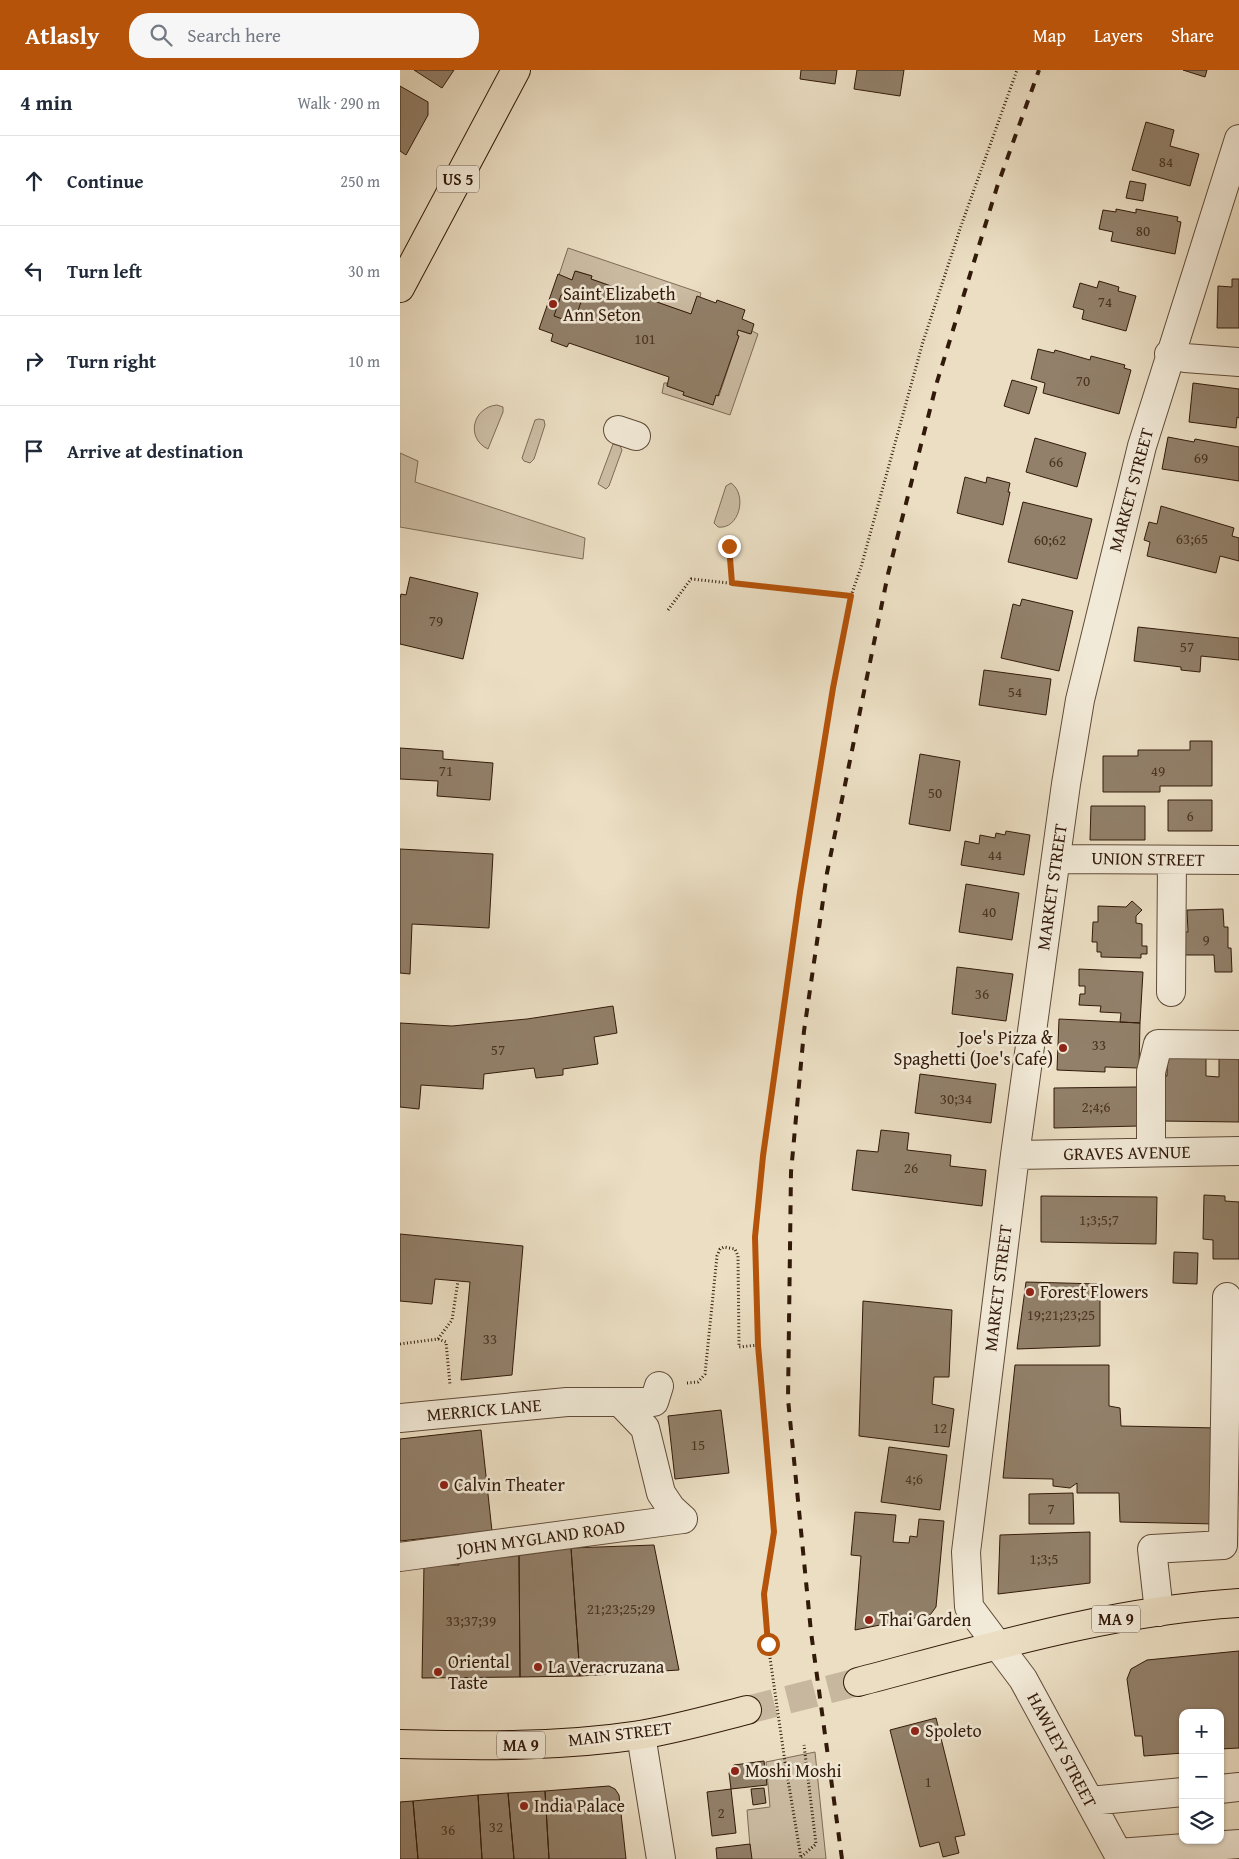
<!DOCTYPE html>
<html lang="en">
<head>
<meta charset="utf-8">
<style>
	:root { --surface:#fff; --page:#f6f6f7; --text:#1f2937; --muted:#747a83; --line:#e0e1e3; --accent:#b45309 }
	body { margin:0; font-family:"Gentium Book Plus",serif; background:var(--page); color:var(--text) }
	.controls { position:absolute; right:15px; bottom:15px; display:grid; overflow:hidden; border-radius:10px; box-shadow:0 1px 4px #0004 }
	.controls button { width:45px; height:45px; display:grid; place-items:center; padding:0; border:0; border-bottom:1px solid var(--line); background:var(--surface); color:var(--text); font:25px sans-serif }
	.stop { position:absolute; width:15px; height:15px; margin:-11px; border:4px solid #b45309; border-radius:50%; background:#fff }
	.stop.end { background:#b45309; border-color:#fff; box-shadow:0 1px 5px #0008 }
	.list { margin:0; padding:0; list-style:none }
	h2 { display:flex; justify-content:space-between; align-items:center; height:65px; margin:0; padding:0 20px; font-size:21px }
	h2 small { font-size:16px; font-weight:400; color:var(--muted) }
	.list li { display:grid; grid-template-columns:32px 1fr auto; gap:15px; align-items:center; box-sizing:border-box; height:90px; padding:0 20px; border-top:1px solid var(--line) }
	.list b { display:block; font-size:19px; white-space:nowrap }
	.list em { font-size:16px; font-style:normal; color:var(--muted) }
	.icon { flex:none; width:28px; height:28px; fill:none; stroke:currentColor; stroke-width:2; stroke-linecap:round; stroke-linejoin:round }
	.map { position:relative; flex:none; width:839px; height:1789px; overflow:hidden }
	header { display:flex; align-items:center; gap:30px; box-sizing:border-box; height:70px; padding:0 25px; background:var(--accent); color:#fff }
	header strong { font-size:24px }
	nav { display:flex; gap:28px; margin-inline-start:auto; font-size:18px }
	.search { width:350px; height:45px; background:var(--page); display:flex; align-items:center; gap:12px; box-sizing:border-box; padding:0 18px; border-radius:20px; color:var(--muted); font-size:19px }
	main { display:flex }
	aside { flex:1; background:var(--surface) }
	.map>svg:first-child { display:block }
</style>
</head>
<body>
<header>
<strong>Atlasly</strong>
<div class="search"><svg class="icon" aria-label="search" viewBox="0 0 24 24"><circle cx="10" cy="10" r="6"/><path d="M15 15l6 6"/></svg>Search here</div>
<nav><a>Map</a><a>Layers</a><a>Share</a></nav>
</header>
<main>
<aside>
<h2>4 min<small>Walk · 290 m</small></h2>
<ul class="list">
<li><svg class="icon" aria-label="ahead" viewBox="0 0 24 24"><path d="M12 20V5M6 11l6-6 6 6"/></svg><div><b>Continue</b></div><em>250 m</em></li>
<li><svg class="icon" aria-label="left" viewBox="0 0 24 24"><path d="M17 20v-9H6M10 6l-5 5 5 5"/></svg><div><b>Turn left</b></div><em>30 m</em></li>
<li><svg class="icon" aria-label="right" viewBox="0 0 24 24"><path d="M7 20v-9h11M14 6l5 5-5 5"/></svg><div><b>Turn right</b></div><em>10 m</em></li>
<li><svg class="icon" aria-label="arrive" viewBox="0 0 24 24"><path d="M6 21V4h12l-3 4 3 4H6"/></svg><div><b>Arrive at destination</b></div></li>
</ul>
</aside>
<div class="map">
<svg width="839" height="1789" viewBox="0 0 839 1789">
	<rect width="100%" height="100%" fill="#ebdec3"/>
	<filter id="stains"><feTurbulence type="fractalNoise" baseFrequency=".004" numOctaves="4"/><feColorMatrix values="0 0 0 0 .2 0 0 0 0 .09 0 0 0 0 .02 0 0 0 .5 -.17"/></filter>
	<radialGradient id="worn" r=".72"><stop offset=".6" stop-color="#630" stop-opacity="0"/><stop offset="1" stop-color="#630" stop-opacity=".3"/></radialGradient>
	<path fill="#ccbda4" stroke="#7f6c57" d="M168 178 301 223 300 227H297L291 244 191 209 192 206 176 201 172 210 159 205Z
		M338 260 350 264 352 261 358 264 330 345 262 323 264 313H267V316L284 322 283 325 313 335 316 325 319 326 339 266 337 265Z
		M97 335 103 337V342L88 379C65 368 73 337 97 335Z
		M139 349 144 350 145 355 134 389 130 393 124 391 122 388 135 350Z
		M213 374 220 376 222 380 209 416 206 419 198 414Z
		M0 383 18 391 15 412 185 468 183 489 0 457Z
		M331 413C348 425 339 460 318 457L314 453 326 416Z
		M415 1682 426 1789H351L347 1740 370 1737 366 1692Z"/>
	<path fill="#92806a" stroke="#321a0a" d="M14 0H54L42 18Z
		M401 0H437L435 14 400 9Z
		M457 0H504L500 26 454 19Z
		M783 0H807L805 7Z
		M0 16 28 32V45L6 85 0 81Z
		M746 52 774 60 770 76 799 84 790 116 732 100Z
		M730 111 746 114 743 131 726 128Z
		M716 139 736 143V139L778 147 777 151 781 152 775 184 711 171 713 162 699 159 703 140 716 142Z
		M175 201 192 206 191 209 291 244 297 226 316 233 317 230 345 240 342 249 354 254 351 264 338 260 337 265 339 266 318 326 316 325 313 335 283 325 284 322 267 316 269 307 169 273 167 277 151 271 153 264 139 259 158 204 172 210Z
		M832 209H839V258H817L818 216 832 217Z
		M699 211 719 217 718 221 736 226 726 261 682 249 684 240 673 237 680 213 697 218Z
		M161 225 181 232 174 253 154 246Z
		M638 279 654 283 655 280 690 290 691 286 725 295 724 298 731 300 719 344 643 323 645 313 631 309Z
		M612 310 637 317 629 344 604 336Z
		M793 313 839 319V348L837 347 836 358 789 352Z
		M768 367 794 372 795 369 839 377V411L762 399Z
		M635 368 686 383 677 417 626 402Z
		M565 407 586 413 587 407 610 413 608 422H610L603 455 557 443Z
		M623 432 692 449 677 509 608 492Z
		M761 436 834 458 832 466 839 468V491L820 486 816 503 747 486 750 472 744 470 749 452 757 454Z
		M10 507 78 523 63 589 0 574V529L1 524 6 525Z
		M622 529 673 541 659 601 601 588 613 534 620 536Z
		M738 557 839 568V590L801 586 800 602 781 600V597L734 591Z
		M584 600 651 609 646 645 579 635Z
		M790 671H812V716H760V722H703V686H738V680H790Z
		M0 678 43 681V689L93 693 90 730 37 726 38 711 0 709Z
		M520 684 560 691 550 761 509 754Z
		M768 730H812V761H768Z
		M691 736H745V770H690Z
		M606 761 630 765 624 805 561 795 565 771 579 774 580 765 595 768 596 763 605 765Z
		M0 779 93 784 89 858 12 854 10 904 0 903Z
		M566 814 619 823 612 870 559 862Z
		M732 831 742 840 736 846V853L742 854V876H747V884H741V888L701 887V882H697V872H692L693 852H698V836L726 837Z
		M823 839 824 857H828V878H831L832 902H815L814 885H784L783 862H788L787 840Z
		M557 897 613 904 606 951 552 944Z
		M679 899 743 902 740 953 720 952 721 943 700 942 701 936 679 935 680 924H685V916H679Z
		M213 936 217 963 194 967 198 994 163 999V1005L136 1008 134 998 84 1004 83 1019 21 1015 19 1039 0 1037V953L52 956 127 949Z
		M659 949 740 953 739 998 705 997V1002L657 1000Z
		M767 985H806V1006L819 1007V986L839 987V1052L761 1051 758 1006H767Z
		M520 1004 596 1014 591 1053 515 1043Z
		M738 1017 739 1056 654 1058V1018Z
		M481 1060 509 1063 507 1080 551 1085 550 1096 586 1100 582 1136 452 1120 457 1080 478 1082Z
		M804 1125 825 1126V1131L839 1132V1189H813V1170L803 1169Z
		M641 1126 757 1127 756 1174 641 1172Z
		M0 1164 123 1176 112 1305 61 1310 70 1212 35 1209 32 1234 0 1231Z
		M774 1182 798 1183 797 1214 773 1213Z
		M626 1212 700 1214V1276L617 1279Z
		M463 1231 552 1240 549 1307H534L532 1334 554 1339 549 1377 459 1366Z
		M615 1295H709V1336L720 1338 721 1356 817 1358 816 1454 720 1452 719 1423H677V1413L670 1418 653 1416V1409L603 1408Z
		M321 1340 329 1403 275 1409 268 1346Z
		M81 1360 92 1461 0 1471V1369Z
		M489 1377 547 1385 540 1440 481 1432Z
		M673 1423 674 1454H629V1424Z
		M455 1442 496 1445 493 1472 509 1473 510 1466 517 1467 519 1449 544 1451 536 1537 530 1545 455 1560 461 1486 451 1485Z
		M690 1462V1513L598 1524 600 1465Z
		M254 1475 279 1600 180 1606 171 1478Z
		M171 1478 180 1606 120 1607 119 1483Z
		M88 1482 119 1483 120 1607 22 1608 24 1494 59 1495 58 1490H87Z
		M839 1581V1678L820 1679V1643H783V1683L744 1686 742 1666H735L727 1609 731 1599 747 1590Z
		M536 1648 565 1765 555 1767 559 1783 543 1787 539 1772 520 1777 490 1660Z
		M364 1691 367 1715 331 1719 329 1703 334 1695Z
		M209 1716 215 1719 219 1725 226 1789H149L145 1721Z
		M364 1718 366 1733 353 1735 351 1719Z
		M331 1719 336 1763 312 1766 307 1722Z
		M145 1721 149 1789H114L108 1723Z
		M108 1723 114 1789H82L78 1725Z
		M78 1725 82 1789H18L13 1731Z
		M13 1731 18 1789H0V1732Z
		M350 1774 352 1789H317L316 1778Z"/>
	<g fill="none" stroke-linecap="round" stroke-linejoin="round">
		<path stroke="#c6b79e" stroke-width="28" stroke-dasharray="28 14" stroke-linecap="butt" d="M347 1640 458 1612"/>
		<g stroke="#604b38" stroke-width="30">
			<path id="minor" d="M769 284 785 288 839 292
				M218 360 236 366
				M657 789 839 790
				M771 922 772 790
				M751 1082V1002L758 974 839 975
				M615 1085 839 1081
				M220 1332 245 1358 261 1423 271 1438 283 1449
				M0 1348 167 1332H254L259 1316
				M0 1487 283 1449
				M759 1542 752 1479 823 1475 827 1227
				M241 1665 261 1789
				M820 1719 839 1717
				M690 1731 783 1722
				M718 1783 839 1774
				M721 1789 623 1609 569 1537 566 1482 615 1085 666 714 680 630 742 376 839 69"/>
		</g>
		<g stroke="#321a0a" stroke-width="30">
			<path id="major" d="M0 218 116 0"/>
		</g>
		<g stroke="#321a0a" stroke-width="30">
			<path id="highway" d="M458 1612C584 1579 708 1541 839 1533
				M0 1674C80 1676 160 1677 240 1665 276 1659 312 1649 347 1640"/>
		</g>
		<path stroke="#321a0a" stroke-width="3" stroke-dasharray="1 2.5" stroke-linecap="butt" d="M329 476 332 513
			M268 540 291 509 451 526
			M38 1269 52 1250 58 1211
			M0 1274 38 1269 46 1272 50 1315
			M287 1313 298 1312 305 1304 317 1186 320 1179 324 1177 335 1179 338 1186 339 1277 358 1275
			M368 1574 364 1524 374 1462 358 1275 355 1167 363 1086 400 822 433 618 451 526 461 497 522 275 561 156 617 0
			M385 1692 401 1788
			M401 1787 416 1774 404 1675"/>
		<use href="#minor" stroke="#f2ead8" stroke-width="28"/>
		<use href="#major" stroke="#ebdec3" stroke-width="28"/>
		<use href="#highway" stroke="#ebdec3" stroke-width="28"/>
		<path stroke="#321a0a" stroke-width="4" stroke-dasharray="9 9" stroke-linecap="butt" d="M442 1789 411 1562 388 1329 391 1102 404 961 427 803 488 504 537 312 597 117 639 0"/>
		<path stroke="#321a0a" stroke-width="3" stroke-dasharray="1 2.5" stroke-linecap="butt" d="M368 1574 385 1692"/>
	</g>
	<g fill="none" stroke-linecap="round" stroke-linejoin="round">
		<path stroke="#b45309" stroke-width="6" d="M329 476 332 513 451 526 433 618 400 822 363 1086 355 1167 358 1275 374 1462 364 1524 368 1574"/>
	</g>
	<g fill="#8f2418" stroke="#f2ead8" stroke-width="2">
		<circle cx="153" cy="234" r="5"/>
		<circle cx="663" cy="978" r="5"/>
		<circle cx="630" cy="1222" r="5"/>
		<circle cx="44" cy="1415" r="5"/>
		<circle cx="469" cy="1550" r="5"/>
		<circle cx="138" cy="1597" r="5"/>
		<circle cx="38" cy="1602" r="5"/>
		<circle cx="515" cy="1661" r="5"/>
		<circle cx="335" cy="1701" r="5"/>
		<circle cx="124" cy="1736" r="5"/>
	</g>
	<g text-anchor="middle" stroke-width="5" stroke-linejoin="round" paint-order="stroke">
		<g font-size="15" fill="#4a3422">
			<text x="766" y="97">84</text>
			<text x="743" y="166">80</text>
			<text x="705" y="237">74</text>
			<text x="245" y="274">101</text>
			<text x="683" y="316">70</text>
			<text x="801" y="393">69</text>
			<text x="656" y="397">66</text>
			<text x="792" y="474">63;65</text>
			<text x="650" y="475">60;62</text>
			<text x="36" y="556">79</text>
			<text x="787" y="582">57</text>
			<text x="615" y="627">54</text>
			<text x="46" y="706">71</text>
			<text x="758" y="706">49</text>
			<text x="535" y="728">50</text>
			<text x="790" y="751">6</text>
			<text x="595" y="790">44</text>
			<text x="589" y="847">40</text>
			<text x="806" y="875">9</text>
			<text x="582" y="929">36</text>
			<text x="699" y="980">33</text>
			<text x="98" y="985">57</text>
			<text x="556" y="1034">30;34</text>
			<text x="696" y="1042">2;4;6</text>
			<text x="511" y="1103">26</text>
			<text x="699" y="1155">1;3;5;7</text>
			<text x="661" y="1250">19;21;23;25</text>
			<text x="90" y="1274">33</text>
			<text x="540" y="1363">12</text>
			<text x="298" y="1380">15</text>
			<text x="514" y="1414">4;6</text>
			<text x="651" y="1444">7</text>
			<text x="644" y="1494">1;3;5</text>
			<text x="221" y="1544">21;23;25;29</text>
			<text x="71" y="1556">33;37;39</text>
			<text x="528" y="1717">1</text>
			<text x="321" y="1748">2</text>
			<text x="96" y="1762">32</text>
			<text x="48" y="1765">36</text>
		</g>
		<g fill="#f2ead8" stroke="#6c5848" stroke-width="1">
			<rect x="37" y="95.5" width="42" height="27" rx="4"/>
			<rect x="692" y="1535.5" width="48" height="27" rx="4"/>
			<rect x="97" y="1661.5" width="48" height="27" rx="4"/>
		</g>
		<g font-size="16" font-weight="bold" fill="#321a0a">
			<text x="58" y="115">US 5</text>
			<text x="716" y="1555">MA 9</text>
			<text x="121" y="1681">MA 9</text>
		</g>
		<g font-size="18" fill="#321a0a" stroke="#f2ead8" text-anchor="start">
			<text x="163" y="230">Saint Elizabeth<tspan x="163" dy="21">Ann Seton</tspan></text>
			<text x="653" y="974" text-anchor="end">Joe's Pizza &amp;<tspan x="653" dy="21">Spaghetti (Joe's Cafe)</tspan></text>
			<text x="640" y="1228">Forest Flowers</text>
			<text x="54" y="1421">Calvin Theater</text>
			<text x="479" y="1556">Thai Garden</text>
			<text x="48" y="1598">Oriental<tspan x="48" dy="21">Taste</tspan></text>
			<text x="148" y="1603">La Veracruzana</text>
			<text x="525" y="1667">Spoleto</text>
			<text x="345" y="1707">Moshi Moshi</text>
			<text x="134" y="1742">India Palace</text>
		</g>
		<g font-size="18" fill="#321a0a" stroke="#f2ead8">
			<text transform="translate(731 420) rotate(-75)" y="6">MARKET STREET</text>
			<text transform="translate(748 789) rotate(1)" y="6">UNION STREET</text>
			<text transform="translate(652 817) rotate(-82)" y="6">MARKET STREET</text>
			<text transform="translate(727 1083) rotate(-1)" y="6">GRAVES AVENUE</text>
			<text transform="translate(598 1218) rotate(-83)" y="6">MARKET STREET</text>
			<text transform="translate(84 1340) rotate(-5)" y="6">MERRICK LANE</text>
			<text transform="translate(141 1468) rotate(-8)" y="6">JOHN MYGLAND ROAD</text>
			<text transform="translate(220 1664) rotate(-7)" y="6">MAIN STREET</text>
			<text transform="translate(662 1680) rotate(62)" y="6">HAWLEY STREET</text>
		</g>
	</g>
	<rect width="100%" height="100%" filter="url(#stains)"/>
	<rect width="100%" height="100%" fill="url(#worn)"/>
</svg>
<div class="controls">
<button>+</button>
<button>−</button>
<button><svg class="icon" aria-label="layers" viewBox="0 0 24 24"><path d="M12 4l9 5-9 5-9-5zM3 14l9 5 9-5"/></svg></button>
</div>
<div class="stop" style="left:368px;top:1574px"></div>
<div class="stop end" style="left:329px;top:476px"></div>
</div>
</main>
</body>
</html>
